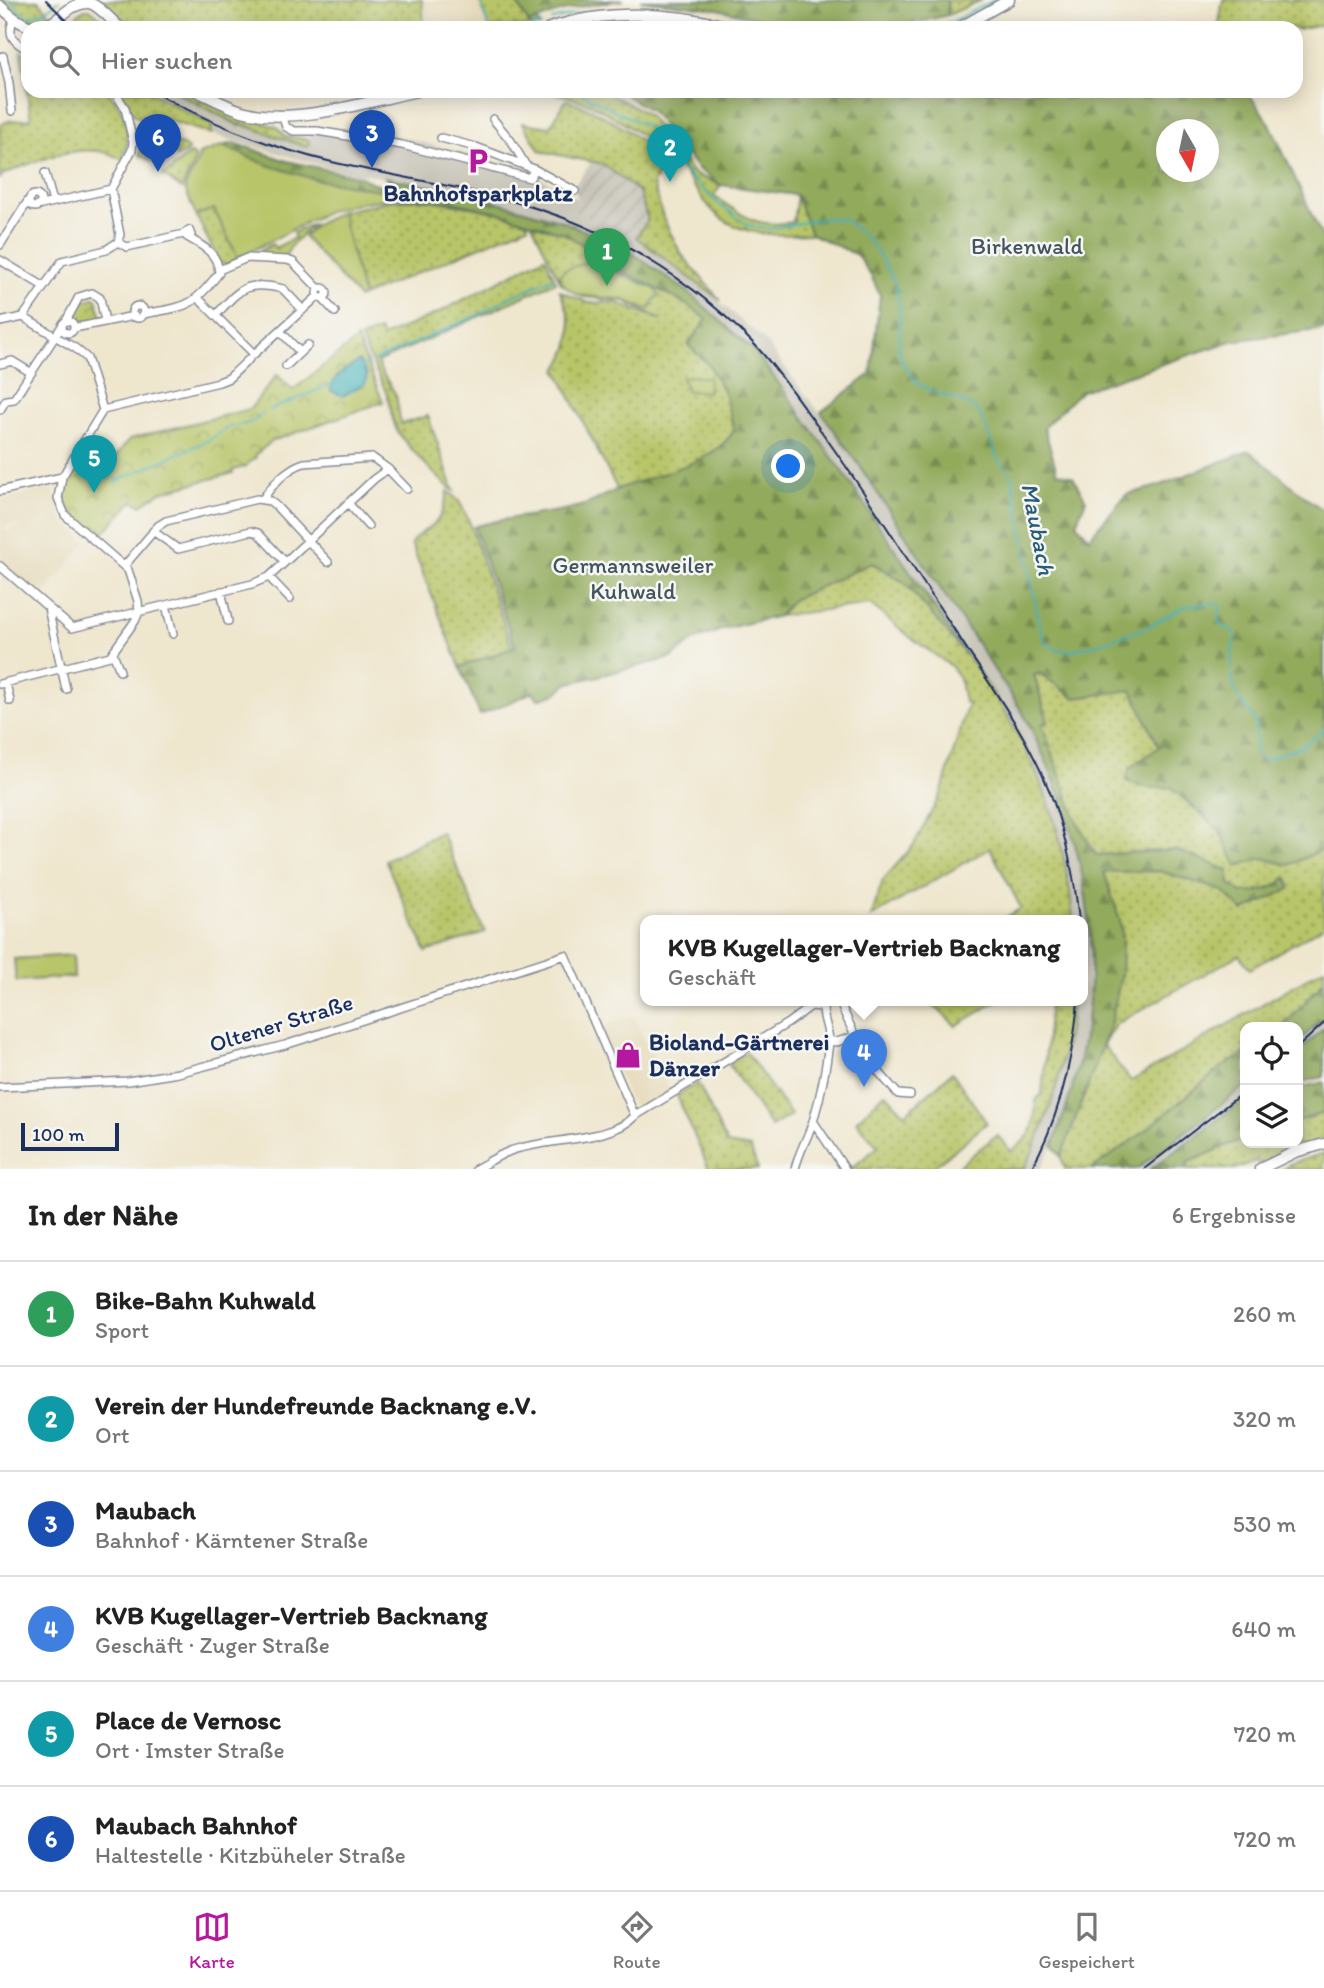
<!DOCTYPE html>
<html lang="de">
<head>
<meta charset="utf-8">
<style>
	:root { --surface:#fff; --page:#f6f6f6; --text:#222; --muted:#767676; --line:#e0e0e0; --accent:#b5179e }
	body { margin:0; font-family:Itim,sans-serif; background:var(--page); color:var(--text) }
	.controls { position:absolute; right:21px; bottom:21px; display:grid; overflow:hidden; border-radius:14px; box-shadow:0 4px 18px #0003 }
	.controls button { width:63px; height:63px; display:grid; place-items:center; padding:0; border:0; border-bottom:2px solid var(--line); background:var(--surface); color:var(--text); font:35px sans-serif }
	.compass { position:absolute; left:1156px; top:119px; width:63px; height:63px; border-radius:50%; background:var(--surface); box-shadow:0 4px 18px #0003; rotate:171deg }
	.scale { position:absolute; left:21px; bottom:18px; width:98px; box-sizing:border-box; padding-left:7px; border:4px solid #1b2f5e; border-top:0; font-size:19px; line-height:24px; white-space:nowrap; color:#1b2f5e; -webkit-text-stroke:5px #f6f6f2; paint-order:stroke }
	.you { position:absolute; left:789px; top:467px; width:24px; height:24px; margin:-18px; border:5px solid #fff; border-radius:50%; background:#1a73e8; box-shadow:0 0 0 10px #1a73e833 }
	.badge { display:grid; place-items:center; width:46px; height:46px; border-radius:50%; background:var(--accent); color:#fff; font-size:23px; font-weight:700 }
	.pin { position:absolute; translate:-50% -58px; filter:drop-shadow(0 2px 4px #0008) }
	.pin::after { content:''; position:absolute; top:37px; width:24px; height:21px; background:inherit; clip-path:polygon(0 0,100% 0,50% 100%) }
	.popup { position:absolute; left:640px; top:915px; width:448px; height:91px; box-sizing:border-box; display:grid; place-content:center; border-radius:14px; background:var(--surface); filter:drop-shadow(0 2px 5px #0005); font-size:23px; white-space:nowrap; color:var(--muted) }
	.popup b { font-size:26px; color:var(--text) }
	.popup::after { content:''; position:absolute; left:50%; top:100%; margin-left:-14px; border:14px solid transparent; border-top-color:var(--surface) }
	.list { margin:0; padding:0; list-style:none }
	h2 { display:flex; justify-content:space-between; align-items:center; height:91px; margin:0; padding:0 28px; font-size:30px }
	h2 small { font-size:23px; font-weight:400; color:var(--muted) }
	.list li { display:grid; grid-template-columns:46px 1fr auto; gap:21px; align-items:center; box-sizing:border-box; height:105px; padding:0 28px; border-top:2px solid var(--line) }
	.list b { display:block; font-size:26px; white-space:nowrap }
	.list p { margin:0; font-size:23px; white-space:nowrap; color:var(--muted) }
	.list em { font-size:23px; font-style:normal; color:var(--muted) }
	.icon { flex:none; width:38px; height:38px; fill:none; stroke:currentColor; stroke-width:2; stroke-linecap:round; stroke-linejoin:round }
	.map { position:relative; flex:none; width:1324px; height:1169px; overflow:hidden }
	.search { position:absolute; background:var(--surface); box-shadow:0 4px 18px #0003; left:21px; right:21px; top:21px; height:77px; display:flex; align-items:center; gap:18px; box-sizing:border-box; padding:0 24px; border-radius:21px; color:var(--muted); font-size:26px }
	.sheet { height:721px; background:var(--surface) }
	nav { display:flex; justify-content:space-around; align-items:center; box-sizing:border-box; height:98px; border-top:2px solid var(--line); background:var(--surface); font-size:19px; color:var(--muted) }
	nav a { display:grid; justify-items:center; gap:4px }
	nav .on { color:var(--accent) }
	.map>svg:first-child { display:block }
</style>
</head>
<body>
<div class="map">
<svg width="1324" height="1169" viewBox="0 0 1324 1169">
	<defs>
		<pattern id="industrial-furrows" width="10" height="10" patternUnits="userSpaceOnUse" patternTransform="scale(1.75)"><rect width="10" height="10" fill="#c8c4b8"/><path d="M-1 1l2-2M0 10L10 0M9 11l2-2" fill="none" stroke="#aba9a1"/></pattern>
		<pattern id="grass-dots" width="8" height="8" patternUnits="userSpaceOnUse" patternTransform="scale(1.75)"><rect width="8" height="8" fill="#b8c567"/><path d="M2 2h.1M6 6h.1" fill="none" stroke="#95a058" stroke-width="1.8" stroke-linecap="round"/></pattern>
		<pattern id="forest-firs" width="22" height="20" patternUnits="userSpaceOnUse" patternTransform="scale(1.75)"><rect width="22" height="20" fill="#92aa5c"/><path d="M5 1l3.5 6h-7zM16 11l3.5 6h-7z" fill="#768b4f"/></pattern>
		<pattern id="park-crowns" width="20" height="18" patternUnits="userSpaceOnUse" patternTransform="scale(1.75)"><rect width="20" height="18" fill="#b8c567"/><path d="M2 6a3 3 0 1 1 6 0M12 15a3 3 0 1 1 6 0" fill="none" stroke="#95a058"/></pattern>
	</defs>
	<rect width="100%" height="100%" fill="#f6f6f2"/>
	<filter id="ink" filterUnits="userSpaceOnUse"><feTurbulence type="fractalNoise" baseFrequency=".0143" numOctaves="2"/><feDisplacementMap in="SourceGraphic" scale="14" xChannelSelector="R" yChannelSelector="G"/><feConvolveMatrix kernelMatrix="1 2 1 2 8 2 1 2 1" color-interpolation-filters="sRGB"/></filter>
	<filter id="wash" filterUnits="userSpaceOnUse"><feTurbulence type="fractalNoise" baseFrequency=".00686" numOctaves="4" result="noise"/><feDisplacementMap in="SourceGraphic" scale="28" xChannelSelector="R" yChannelSelector="G"/><feGaussianBlur stdDeviation="1.57" result="paint"/><feColorMatrix in="noise" values="0 0 0 0 0 0 0 0 0 0 0 0 0 0 0 0 0 1.4 0 .05"/><feComposite in="paint" operator="in"/></filter>
	<g filter="url(#wash)">
		<rect width="100%" height="100%" fill="#efe6ce"/>
		<path fill="#e6daba" d="M422 0H479L489 28H424Z
			M53 488 62 521 87 542 39 600 3 566 0 554V529L4 528 6 531 19 527 18 524 0 528V500Z
			M633 1015 671 1092 637 1110 629 1099 599 1028Z"/>
		<path fill="url(#industrial-furrows)" d="M591 163 603 164 639 192 648 220 636 237 614 230 573 211 578 199 574 186Z"/>
		<path fill="#c8c4b8" d="M148 91H174L239 125 240 124 255 130 310 144 307 139 318 127 377 133 409 139 527 170 578 199 574 211 613 230 636 237 674 263 764 340 857 462 1023 713 1040 745 1078 849 1088 905 1091 959 1088 1001 1082 1050 1067 1105 1053 1145 1040 1169H1024L1042 1132 1066 1050 1072 1001H1083V921H1073L1070 887 1055 819 1032 761 1011 723 899 557 752 349 713 313 649 263 610 241 565 222 480 197 367 174 359 175 342 171 211 134 212 125Z
			M1324 1018V1028L1298 1052V1042Z
			M1245 1086V1098L1226 1114 1151 1169H1137Z"/>
		<path fill="url(#grass-dots)" stroke="#6a7a62" stroke-width="2" d="M1 0H38L51 15C31 28 16 15 1 0Z
			M103 0H422L424 28H133Z
			M479 0H515L529 23 536 20 540 26 489 28Z
			M947 0H982L948 15Z
			M1223 0H1324V25L1296 30V28H1218Z
			M85 9H90L111 28H84L76 20 78 14Z
			M21 52 28 56V91H107C126 108 133 137 122 160 89 137 35 161 2 175L0 180V125L9 121 31 119Z
			M120 91H148L212 125 211 134 167 120 138 117 133 114Z
			M174 91H188L232 113 277 127 285 136 307 139 310 144 307 147 241 124 240 126Z
			M548 91H604L637 108 649 116 694 174 721 185 714 196C744 216 756 229 793 222L797 195 811 234C779 236 740 237 714 212 699 197 689 176 674 161 657 145 610 112 589 104 576 98 561 95 548 91Z
			M566 100C596 109 647 137 662 166L653 184 664 220 681 254 721 301 636 237 648 220 639 192 603 164 540 151 523 123 550 127Z
			M139 136 183 145 188 149 187 152 176 158 175 150 170 147 139 141Z
			M141 146 157 148 168 154 167 162 156 163 139 155Z
			M191 154 195 157C195 167 185 177 182 189L163 175C175 171 179 157 191 154Z
			M419 199C456 203 490 210 526 220L528 226 363 296 341 212 388 201Z
			M214 209 238 258 226 265 219 262 196 215Z
			M313 224 291 246 285 257 254 256 272 244 275 248 295 238 293 233Z
			M532 224 563 233 582 244 599 259 683 302 708 320 688 345 709 365 724 392 734 430C717 462 651 478 617 489L557 370C576 341 574 321 560 291L589 303 615 302 662 320 625 301 583 297 561 283Z
			M545 257 556 282 377 362 381 371 396 395 401 424 428 416 454 491C443 484 401 440 396 428 390 416 391 403 386 392 377 373 368 357 361 338L379 331 383 337 440 312Z
			M448 491 459 501 469 521 512 648 460 667 411 543C417 534 426 531 434 524 443 515 445 503 448 491Z
			M871 563C884 568 892 576 904 582 924 607 947 630 967 656 1028 737 1065 819 1073 921H1000L1021 908 990 848 871 917 883 880 913 846 941 794 968 703 964 702 960 680 952 667 910 637 870 604 779 616 792 600Z
			M1039 673 1075 698 1132 689 1160 747 1130 768 1150 788 1170 787 1219 830 1237 865 1262 858 1289 865 1324 849V926L1250 969 1239 955 1116 1024 1103 1045 1131 1081 1324 968V981L1283 1027H1245V1053L1219 1069 1144 1132 1092 1169H1065L1061 1157 1110 1026 1121 975 1122 940 1120 921 1104 872 1160 871 1223 891 1243 911 1279 885 1262 892 1241 893 1230 884 1176 850 1096 855 1077 822 1041 724 1048 722 1034 675Z
			M441 832 485 932 426 952 385 860Z
			M929 1001H997L956 1026Z
			M1050 1001H1072C1065 1062 1052 1114 1024 1169H955L997 1135 1011 1151C1034 1136 1035 1126 1036 1100L1042 1094Z
			M746 1052 791 1115 771 1127 728 1063Z
			M952 1072 987 1123 931 1169H850L878 1147 856 1121 885 1093 905 1114Z
			M698 1083 727 1144 750 1148 758 1169H709L677 1096Z
			M1324 1113V1141L1259 1164 1255 1161 1235 1169H1187L1188 1162C1208 1155 1225 1145 1245 1138V1143H1298V1121Z
			M1324 1153V1169H1284L1290 1164Z"/>
		<path fill="url(#forest-firs)" stroke="#566c5d" stroke-width="2" fill-rule="evenodd" d="M515 0H624C590 4 560 9 529 24Z
			M640 0H947L948 15 894 28H798L717 9Z
			M620 22 691 28H579Z
			M619 91H1247L1270 124 1324 241V329L1232 341 1081 391 1044 427 1057 472 1073 477 1086 500 1076 523 1089 538 1126 495 1158 486 1249 451 1309 500 1324 510V849L1289 865 1262 858 1237 866 1219 830 1171 787 1150 788 1126 781 1130 768 1159 747 1132 690 1075 698 1039 673 1034 675 1048 721 1042 724 1077 822 1096 855 1176 850 1228 870 1230 884 1241 893C1260 892 1273 890 1287 877L1290 889 1243 911 1223 891 1160 871 1104 872 1120 921 1122 940 1121 975 1110 1026 1061 1157 1053 1145C1064 1115 1075 1084 1081 1053 1107 933 1079 820 1023 713L857 462 821 412 871 374 880 295 871 276 857 255 811 234 796 195 721 185 698 169 651 111ZM1166 130H1208V172H1166Z
			M234 143 287 161 361 177 371 182 396 190 397 193 317 180 267 165 222 146Z
			M384 177 480 197 565 222 629 251 688 292 752 349 774 377 840 468 967 656 904 582C892 576 884 568 871 563L792 600 779 616 723 629 693 641 671 658 566 684 557 693 538 699 533 692 480 715 460 667 515 647 474 527C510 515 548 516 584 505 596 502 606 494 618 489 652 475 716 464 734 430L724 392 709 365 688 345 707 319 683 302 599 259 582 244 563 233 494 211 451 202 419 199 400 200 399 185Z
			M1324 981V1018L1298 1042V1027H1283Z
			M1324 1028V1077L1298 1083V1052Z
			M1245 1053V1086L1137 1169H1092L1144 1132 1219 1069Z
			M1324 1082V1113L1298 1121V1088Z
			M1245 1099V1138C1225 1145 1208 1155 1188 1162L1187 1169H1151Z"/>
		<path fill="url(#park-crowns)" stroke="#6a7a62" stroke-width="2" d="M93 298H96L102 318 78 323 73 317 82 302Z
			M357 339 383 402 272 441 255 455 256 457 244 467 233 470V473L161 492 141 505 133 501 101 535C58 506 52 503 80 457L104 471 130 439 250 409 277 375 293 390Z"/>
		<path fill="#b8c567" stroke="#6a7a62" stroke-width="2" d="M222 146 267 165 317 180 397 193V198L362 202 328 211 238 258 214 209 196 215 185 189C187 176 199 167 199 154Z
			M341 212 363 296 359 298 304 237 315 225Z
			M592 261 655 289 659 295 653 301 650 309 645 308C636 306 628 301 618 299 597 296 568 301 559 275L566 269Z
			M688 376 709 378 708 392 687 391 682 378Z
			M73 955 74 977 16 981 14 959Z"/>
		<path fill="#3fb0b7" stroke="#2d708a" stroke-width="2" d="M359 361 367 375 366 383 343 396 331 391C332 375 347 369 359 361Z"/>
		<g fill="none" stroke-linecap="round" stroke-linejoin="round">
			<path stroke="#3fb0b7" stroke-width="2" d="M10 0 26 17 43 13 59 0
				M480 0 489 28
				M552 20C624 0 692 10 763 28
				M532 28 540 24
				M930 28 953 21 995 0
				M576 91 650 128 690 177 717 203 748 225 771 229 825 218 844 219 865 236 879 254 895 283 900 307 899 353 905 367 917 383 934 392 964 402 980 413 998 459 1012 477 1040 628 1045 642 1055 649 1069 651 1094 645 1145 628 1186 606 1216 603 1220 608 1219 619 1221 625 1233 631 1236 635 1231 656 1233 684 1238 697 1255 720 1256 754 1266 760C1277 753 1288 752 1299 747 1308 744 1315 735 1324 730
				M374 361 480 314 504 300 553 278
				M362 367 368 364
				M270 410 332 384
				M114 482 209 440 229 427 250 423 264 413"/>
		</g>
	</g>
	<g filter="url(#ink)">
		<g fill="none" stroke-linecap="round" stroke-linejoin="round">
			<g stroke="#858a96" stroke-width="10">
				<path id="street" d="M14 19C6 35 14 42 28 50
					M0 57 3 56 9 83 12 111
					M282 115 286 127 294 131H317L402 145 530 178 534 169 575 191
					M493 119 511 141 525 164
					M441 138 476 147 534 169
					M45 173 53 202
					M29 201a6 6 0 1 1 12 0a6 6 0 1 1-12 0Z
					M37 206 111 189
					M118 242 127 247 184 234 189 230 191 235 187 237
					M0 245 30 198
					M0 260 43 286
					M219 270 247 258 287 260 293 262 319 289
					M317 293a5 5 0 1 1 10 0a5 5 0 1 1-10 0Z
					M198 298 252 352
					M322 298 335 312
					M132 312a6 6 0 1 1 12 0a6 6 0 1 1-12 0Z
					M143 314C187 306 191 309 219 273 218 253 203 246 187 237
					M216 315C240 289 245 280 283 289L303 310
					M66 321 79 297 92 293 100 298 105 321
					M62 327a6 6 0 1 1 12 0a6 6 0 1 1-12 0Z
					M0 322 23 317 62 261 106 250 118 242 120 235 111 189 132 150 133 142 125 108 114 91
					M74 328 134 316
					M280 331 300 352
					M253 355 318 296
					M0 364 12 361 30 372
					M286 366 308 345
					M0 410 6 400 14 399 62 326
					M103 410 219 382 229 378 249 359
					M388 469 407 489
					M0 491 62 477
					M348 503 368 526
					M153 531 178 549 251 531 258 533 285 562
					M125 565 158 526 166 521 257 499 270 501 276 506 328 562
					M0 566 72 628 252 584 269 577 374 479 388 469 373 458 304 463C287 468 272 485 263 499
					M269 577 290 599
					M221 591 228 621
					M166 605 173 634
					M48 608 66 689
					M113 653 120 671
					M6 683 10 701
					M0 684 110 656 135 621 139 612 138 601 128 570 65 515 58 498 62 477 103 410 87 358 75 348 23 317
					M839 1001 855 1036
					M829 1040 837 1042 855 1036 875 1060 877 1070 898 1094 910 1095
					M0 1087 128 1081 178 1073 285 1045 565 955 635 1116
					M813 1121 845 1169
					M476 1169C487 1163 499 1155 510 1151 545 1138 611 1142 635 1116L788 1023 811 1006 822 1007
					M795 1169C799 1151 809 1136 814 1118 821 1094 826 1068 829 1043 830 1030 819 1013 825 1001"/>
			</g>
			<g stroke="#858a96" stroke-width="13">
				<path id="secondary" d="M0 6C52 57 57 0 90 3 102 8 111 20 120 28
					M550 28C609 8 674 13 734 28
					M959 28 1009 0
					M197 91C212 98 226 106 242 111 293 126 366 102 417 91
					M1260 1169 1295 1152 1324 1144"/>
			</g>
			<use href="#street" stroke="#fff" stroke-width="7"/>
			<use href="#secondary" stroke="#fff" stroke-width="10"/>
			<path stroke="#1b2f5e" stroke-width="2" d="M46 0 74 28
				M152 91C209 123 269 147 332 162 414 181 501 191 579 224 645 252 704 292 754 344 774 365 791 390 808 413 841 458 872 504 902 551 926 586 949 622 972 657 1003 703 1035 750 1054 803 1067 841 1075 881 1079 921
				M1083 924V996
				M1298 1047 1324 1023
				M1031 1169C1059 1119 1073 1058 1078 1001
				M1144 1169 1245 1091"/>
		</g>
	</g>
	<defs>
		<g id="parking-bare" transform="scale(2.1)"><path d="M-3.5-5.5H1a3.5 3.5 0 0 1 0 7H-1V5.5H-3.5ZM-1-3.4V-.6H.8a1.4 1.4 0 0 0 0-2.8Z" fill="#b5179e" stroke="#f6f6f2" stroke-width="2.5" paint-order="stroke"/></g>
		<g id="shop-bare" transform="scale(2.1)"><path d="M-5-2.5h2.3a2.7 3.5 0 0 1 5.4 0H5L5.5 6h-11ZM-1.5-2.5h3a1.5 2.3 0 0 0-3 0Z" fill="#b5179e" stroke="#f6f6f2" stroke-width="2.5" paint-order="stroke"/></g>
	</defs>
	<g fill-rule="evenodd">
		<use href="#parking-bare" x="478" y="161"/>
		<use href="#shop-bare" x="628" y="1055"/>
	</g>
	<g text-anchor="middle" stroke-width="5" stroke-linejoin="round" paint-order="stroke">
		<g font-size="23" font-weight="bold" fill="#1b2f5e" stroke="#f6f6f2">
			<text x="478" y="201">Bahnhofsparkplatz</text>
			<text x="649" y="1050" text-anchor="start">Bioland-Gärtnerei<tspan x="649" dy="26">Dänzer</tspan></text>
		</g>
		<g font-size="23" fill="#425460" stroke="#f6f6f2">
			<text x="1027" y="254">Birkenwald</text>
			<text x="633" y="573">Germannsweiler<tspan x="633" dy="26">Kuhwald</tspan></text>
		</g>
		<g font-size="23" fill="#1b2f5e" stroke="#f6f6f2">
			<text transform="translate(281 1023) rotate(-17)" y="8">Oltener Straße</text>
		</g>
		<g font-size="24" font-style="italic" fill="#285c7d" stroke="#f6f6f2">
			<text transform="translate(1038 529) rotate(79)" y="8">Maubach</text>
		</g>
	</g>
</svg>
<div class="controls">
<button><svg class="icon" aria-label="locate" viewBox="0 0 24 24"><circle cx="12" cy="12" r="6"/><path d="M12 2v4M12 18v4M2 12h4M18 12h4"/></svg></button>
<button><svg class="icon" aria-label="layers" viewBox="0 0 24 24"><path d="M12 4l9 5-9 5-9-5zM3 14l9 5 9-5"/></svg></button>
</div>
<svg class="compass" viewBox="-18 -18 36 36"><path d="M0-13l5 13h-10z" fill="#e53935"/><path d="M0 13l5-13h-10z" fill="#767676"/></svg>
<div class="scale">100 m</div>
<div class="you"></div>
<div class="pin badge" style="left:607px;top:286px;background:#2e9e5b">1</div>
<div class="pin badge" style="left:670px;top:182px;background:#0f9aa8">2</div>
<div class="pin badge" style="left:372px;top:168px;background:#1a4fb4">3</div>
<div class="pin badge" style="left:864px;top:1087px;background:#3f7fe0">4</div>
<div class="popup"><b>KVB Kugellager-Vertrieb Backnang</b>Geschäft</div>
<div class="pin badge" style="left:94px;top:493px;background:#0f9aa8">5</div>
<div class="pin badge" style="left:158px;top:172px;background:#1a4fb4">6</div>
<div class="search"><svg class="icon" aria-label="search" viewBox="0 0 24 24"><circle cx="10" cy="10" r="6"/><path d="M15 15l6 6"/></svg>Hier suchen</div>
</div>
<section class="sheet">
<h2>In der Nähe<small>6 Ergebnisse</small></h2>
<ul class="list">
<li><span class="badge" style="background:#2e9e5b">1</span><div><b>Bike-Bahn Kuhwald</b><p>Sport</p></div><em>260 m</em></li>
<li><span class="badge" style="background:#0f9aa8">2</span><div><b>Verein der Hundefreunde Backnang e.V.</b><p>Ort</p></div><em>320 m</em></li>
<li><span class="badge" style="background:#1a4fb4">3</span><div><b>Maubach</b><p>Bahnhof · Kärntener Straße</p></div><em>530 m</em></li>
<li><span class="badge" style="background:#3f7fe0">4</span><div><b>KVB Kugellager-Vertrieb Backnang</b><p>Geschäft · Zuger Straße</p></div><em>640 m</em></li>
<li><span class="badge" style="background:#0f9aa8">5</span><div><b>Place de Vernosc</b><p>Ort · Imster Straße</p></div><em>720 m</em></li>
<li><span class="badge" style="background:#1a4fb4">6</span><div><b>Maubach Bahnhof</b><p>Haltestelle · Kitzbüheler Straße</p></div><em>720 m</em></li>
</ul>
</section>
<nav>
<a class="on"><svg class="icon" aria-label="map" viewBox="0 0 24 24"><path d="M3 6l6-2 6 2 6-2v14l-6 2-6-2-6 2zM9 4v14M15 6v14"/></svg>Karte</a>
<a><svg class="icon" aria-label="directions" viewBox="0 0 24 24"><path d="M12 3l9 9-9 9-9-9zM9 14v-3h6M13 9l2 2-2 2"/></svg>Route</a>
<a><svg class="icon" aria-label="saved" viewBox="0 0 24 24"><path d="M7 4h10v16l-5-4-5 4z"/></svg>Gespeichert</a>
</nav>
</body>
</html>
